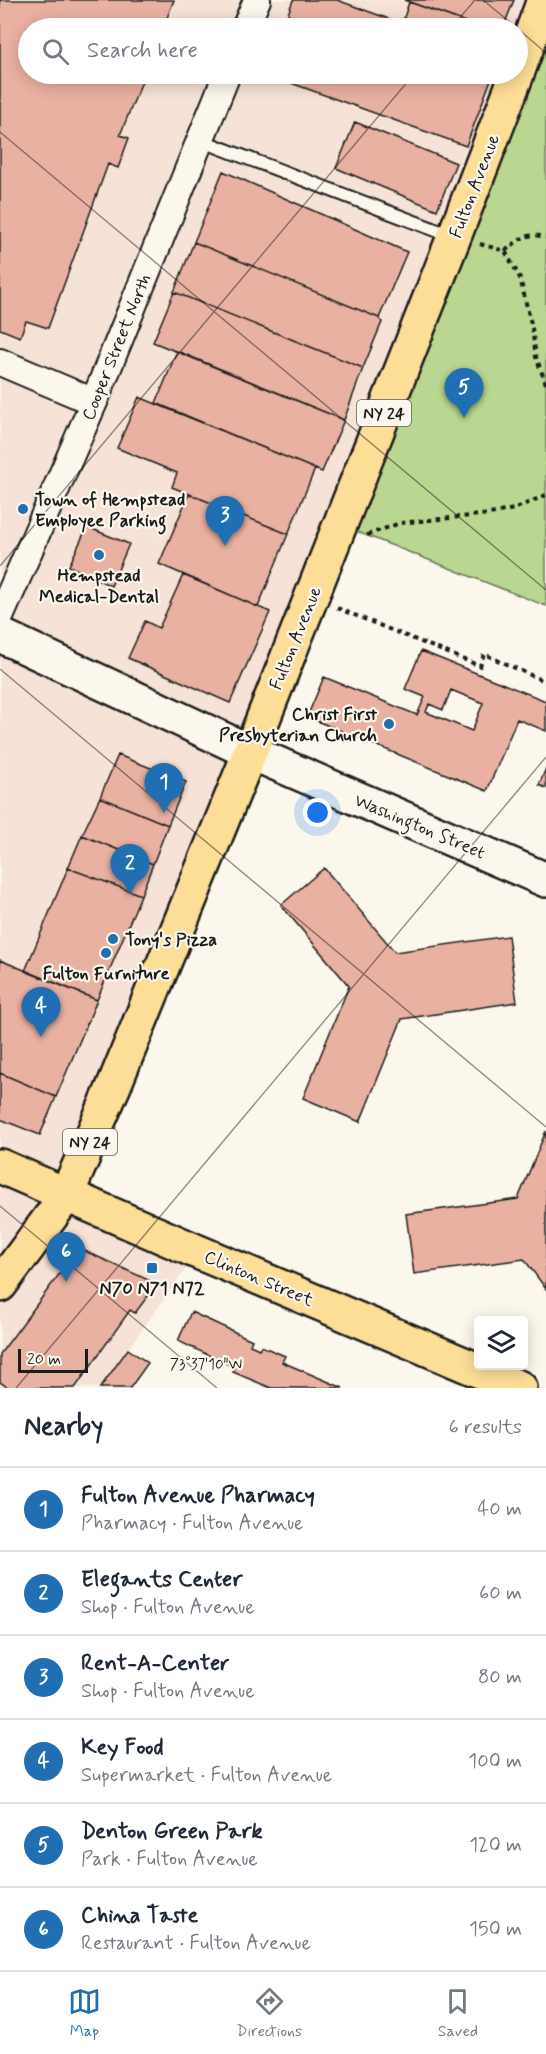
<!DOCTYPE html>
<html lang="en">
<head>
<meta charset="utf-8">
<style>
	:root { --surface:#fff; --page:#f2f2f3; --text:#1f2937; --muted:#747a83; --line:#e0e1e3; --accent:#1f6fb2 }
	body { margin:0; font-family:Mynerve,sans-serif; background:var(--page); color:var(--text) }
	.controls { position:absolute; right:18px; bottom:18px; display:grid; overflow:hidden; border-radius:6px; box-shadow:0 3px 15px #0003 }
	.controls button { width:54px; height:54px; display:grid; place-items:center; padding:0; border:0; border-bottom:2px solid var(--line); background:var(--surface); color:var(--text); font:30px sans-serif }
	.scale { position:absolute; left:18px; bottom:15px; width:70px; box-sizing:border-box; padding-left:6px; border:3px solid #1c1c1c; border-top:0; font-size:16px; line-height:21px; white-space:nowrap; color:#1c1c1c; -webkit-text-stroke:4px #fbf7ec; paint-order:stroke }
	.you { position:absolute; left:318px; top:813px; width:21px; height:21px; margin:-15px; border:4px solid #fff; border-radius:50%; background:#1a73e8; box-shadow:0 0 0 9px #1a73e833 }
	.badge { display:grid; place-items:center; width:39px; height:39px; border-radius:50%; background:var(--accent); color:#fff; font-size:20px; font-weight:700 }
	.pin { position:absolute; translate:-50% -50px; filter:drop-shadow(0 2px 3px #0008) }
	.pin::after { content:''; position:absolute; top:32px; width:21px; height:18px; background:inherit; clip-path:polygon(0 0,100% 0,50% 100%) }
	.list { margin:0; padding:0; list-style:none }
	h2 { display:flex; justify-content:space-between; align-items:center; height:78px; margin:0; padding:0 24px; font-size:26px }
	h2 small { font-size:20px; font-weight:400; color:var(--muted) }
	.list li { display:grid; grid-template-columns:39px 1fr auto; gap:18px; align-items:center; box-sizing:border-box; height:84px; padding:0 24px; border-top:2px solid var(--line) }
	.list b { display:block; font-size:22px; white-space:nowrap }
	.list p { margin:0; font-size:20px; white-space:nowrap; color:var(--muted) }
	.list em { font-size:20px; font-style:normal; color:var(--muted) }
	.icon { flex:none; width:33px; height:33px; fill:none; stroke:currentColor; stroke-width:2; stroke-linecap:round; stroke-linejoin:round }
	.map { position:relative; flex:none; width:546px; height:1388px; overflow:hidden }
	.search { position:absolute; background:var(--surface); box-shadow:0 3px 15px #0003; left:18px; right:18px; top:18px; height:66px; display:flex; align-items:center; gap:15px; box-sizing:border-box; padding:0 21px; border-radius:33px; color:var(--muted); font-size:22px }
	.sheet { height:582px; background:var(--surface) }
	nav { display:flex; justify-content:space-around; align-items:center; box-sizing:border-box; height:84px; border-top:2px solid var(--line); background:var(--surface); font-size:16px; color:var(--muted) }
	nav a { display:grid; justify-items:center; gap:3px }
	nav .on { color:var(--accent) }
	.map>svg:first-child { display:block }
</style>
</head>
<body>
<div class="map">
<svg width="546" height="1388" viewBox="0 0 546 1388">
	<rect width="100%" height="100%" fill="#fbf7ec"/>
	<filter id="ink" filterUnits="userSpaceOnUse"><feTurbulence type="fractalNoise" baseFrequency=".0167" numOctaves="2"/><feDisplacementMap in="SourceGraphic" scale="12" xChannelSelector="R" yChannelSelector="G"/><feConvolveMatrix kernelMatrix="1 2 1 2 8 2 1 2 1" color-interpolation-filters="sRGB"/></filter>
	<g filter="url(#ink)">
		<path fill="#f6e2d6" d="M0 0H546L518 28H28V74H516L67 1195 198 1252 100 1388H0Z"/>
		<path fill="#b9d790" stroke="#6a7a56" stroke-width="1.5" d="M546 28V606L340 525Z"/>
		<path fill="#e9b1a1" stroke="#1c1c1c" stroke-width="1.5" fill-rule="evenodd" d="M0 0H174L163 28H28V74H145L120 135 129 138 118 168 108 164 48 328 26 321 20 337 0 329Z
			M293 0H337L414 28H283Z
			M404 0H514L503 28H482Z
			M409 2 482 28H414L402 24Z
			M266 74H493L466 146Z
			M355 122 456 163 437 210 336 168Z
			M223 171 407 252 379 318 194 242Z
			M194 242 379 318 382 322 363 368 174 292Z
			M174 292 363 368 344 420 153 342Z
			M177 351 344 420 322 472 156 403Z
			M139 397 315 469 288 534 172 487 177 473 117 448Z
			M189 494 288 534 258 607 159 564Z
			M87 527 129 544 111 586 69 566Z
			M183 575 270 612 230 703 128 658 145 621 159 628Z
			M421 651 546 701V731L517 719 487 791 307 717 324 677 417 715 425 697 405 689ZM451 690 483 703 472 731 426 712 429 704 443 710Z
			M118 755 186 782 168 825 100 797Z
			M546 768V788L539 785Z
			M100 797 168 825 153 864 82 835Z
			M82 835 153 864 141 895 68 868Z
			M68 868 141 895 97 1000 25 971Z
			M324 868 395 952 508 936 517 1002 402 1019 360 1122 303 1098 349 986 281 905Z
			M0 960 97 1000 56 1097 0 1073Z
			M0 1073 56 1097 40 1135 0 1119Z
			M546 1131V1289L524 1259 414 1274 406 1214 518 1199Z
			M85 1251 157 1284 135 1313 130 1310 75 1388H9L0 1382V1354L72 1257Z
			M191 1312 252 1340 250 1345 259 1349 261 1346 285 1356 282 1362 343 1388H271L233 1372 234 1367 178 1341Z
			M128 1349 148 1363 130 1388H100Z"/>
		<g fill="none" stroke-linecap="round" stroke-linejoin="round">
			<g stroke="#1c1c1c" stroke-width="16">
				<path id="service" d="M200 140 454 237"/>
			</g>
			<g stroke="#1c1c1c" stroke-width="30">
				<path id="minor" d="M245 28 257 0
					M0 362 94 402
					M0 617 94 402 227 74"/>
			</g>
			<g stroke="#1c1c1c" stroke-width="38">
				<path id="secondary" d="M0 635 250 752 546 880"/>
			</g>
			<g stroke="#1c1c1c" stroke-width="38">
				<path id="primary" d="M518 71 544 0
					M0 1166 198 1252 520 1388
					M0 1285 66 1196 113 1088 250 752 454 237 517 74"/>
			</g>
			<path stroke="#1c1c1c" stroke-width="4" stroke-dasharray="4.5 4.5" stroke-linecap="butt" d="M480 244 505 251 520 278 532 328 536 357 546 384
				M505 251C520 239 526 232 546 237
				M367 535 400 523 490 514 514 509 546 495
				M337 608 480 666 484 654 546 682"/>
			<use href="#service" stroke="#fbf7ec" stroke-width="12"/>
			<use href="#minor" stroke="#fbf7ec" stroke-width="26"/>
			<use href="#secondary" stroke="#fbf7ec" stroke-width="33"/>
			<use href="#primary" stroke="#fdde96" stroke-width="33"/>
		</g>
	</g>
	<path fill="none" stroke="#1c1c1c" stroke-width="1.5" stroke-opacity="0.45" d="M483 0 517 28M451 28 475 0M518 29 546 53M0 132 546 590M0 566 414 74M0 669 546 1127M0 1206 217 1388M16 1388 546 757"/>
	<g fill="#1f6fb2" stroke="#fbf7ec" stroke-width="2">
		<circle cx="23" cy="509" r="6"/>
		<circle cx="99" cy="555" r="6"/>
		<circle cx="389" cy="724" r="6"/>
		<circle cx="113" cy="939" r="6"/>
		<circle cx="106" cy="953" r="6"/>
		<rect x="146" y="1262" width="12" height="12" rx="3"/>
	</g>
	<g text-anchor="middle" stroke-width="4.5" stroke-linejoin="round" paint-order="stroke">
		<g fill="#fbf7ec" stroke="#5f5e5a" stroke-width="1.5">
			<rect x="357" y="400" width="54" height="26" rx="4.5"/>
			<rect x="63" y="1129" width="54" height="26" rx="4.5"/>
		</g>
		<g font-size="16" font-weight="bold" fill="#1c1c1c">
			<text x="384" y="419">NY 24</text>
			<text x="90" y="1148">NY 24</text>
		</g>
		<g font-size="18" fill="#1c1c1c" stroke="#fbf7ec">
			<text transform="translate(474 186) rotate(-69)" y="6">Fulton Avenue</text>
			<text transform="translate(116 347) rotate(-68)" y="6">Cooper Street North</text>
			<text transform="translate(295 638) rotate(-68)" y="6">Fulton Avenue</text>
			<text transform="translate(420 826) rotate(23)" y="6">Washington Street</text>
			<text transform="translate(259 1278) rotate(23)" y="6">Clinton Street</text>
		</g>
		<g font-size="18" font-weight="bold" fill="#1c1c1c" stroke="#fbf7ec">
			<text x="35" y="505" text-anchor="start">Town of Hempstead<tspan x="35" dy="21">Employee Parking</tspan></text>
			<text x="99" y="581">Hempstead<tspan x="99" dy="21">Medical-Dental</tspan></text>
			<text x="377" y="720" text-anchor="end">Christ First<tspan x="377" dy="21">Presbyterian Church</tspan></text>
			<text x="125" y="945" text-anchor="start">Tony's Pizza</text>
			<text x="106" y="979">Fulton Furniture</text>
			<text x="152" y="1294">N70 N71 N72</text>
		</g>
	</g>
	<g font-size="15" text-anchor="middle" fill="#1c1c1c" stroke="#fbf7ec" stroke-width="4.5" stroke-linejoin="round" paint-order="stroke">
		<text x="206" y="1369">73°37'10"W</text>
	</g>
</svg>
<div class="controls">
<button><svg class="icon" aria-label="layers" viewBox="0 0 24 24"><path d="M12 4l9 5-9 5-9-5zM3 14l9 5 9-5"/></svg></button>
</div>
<div class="scale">20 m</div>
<div class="you"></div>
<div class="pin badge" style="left:164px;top:813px">1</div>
<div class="pin badge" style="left:130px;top:894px">2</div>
<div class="pin badge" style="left:225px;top:546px">3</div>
<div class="pin badge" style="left:41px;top:1037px">4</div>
<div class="pin badge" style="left:464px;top:418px">5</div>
<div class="pin badge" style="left:66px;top:1282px">6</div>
<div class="search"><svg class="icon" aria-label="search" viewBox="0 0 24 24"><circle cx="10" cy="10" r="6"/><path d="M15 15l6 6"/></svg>Search here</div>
</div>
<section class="sheet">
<h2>Nearby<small>6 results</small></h2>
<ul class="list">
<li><span class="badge">1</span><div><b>Fulton Avenue Pharmacy</b><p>Pharmacy · Fulton Avenue</p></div><em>40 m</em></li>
<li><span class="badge">2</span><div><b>Elegants Center</b><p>Shop · Fulton Avenue</p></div><em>60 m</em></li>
<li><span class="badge">3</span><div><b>Rent-A-Center</b><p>Shop · Fulton Avenue</p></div><em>80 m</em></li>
<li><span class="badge">4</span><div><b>Key Food</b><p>Supermarket · Fulton Avenue</p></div><em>100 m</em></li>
<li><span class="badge">5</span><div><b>Denton Green Park</b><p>Park · Fulton Avenue</p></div><em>120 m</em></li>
<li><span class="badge">6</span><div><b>China Taste</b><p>Restaurant · Fulton Avenue</p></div><em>150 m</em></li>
</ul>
</section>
<nav>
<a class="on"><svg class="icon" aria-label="map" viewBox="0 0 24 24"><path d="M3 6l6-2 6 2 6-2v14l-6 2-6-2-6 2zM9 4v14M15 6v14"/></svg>Map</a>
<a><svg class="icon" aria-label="directions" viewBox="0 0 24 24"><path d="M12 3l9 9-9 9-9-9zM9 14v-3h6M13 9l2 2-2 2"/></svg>Directions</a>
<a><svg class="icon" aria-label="saved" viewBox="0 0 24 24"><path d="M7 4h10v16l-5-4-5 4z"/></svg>Saved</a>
</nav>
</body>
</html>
